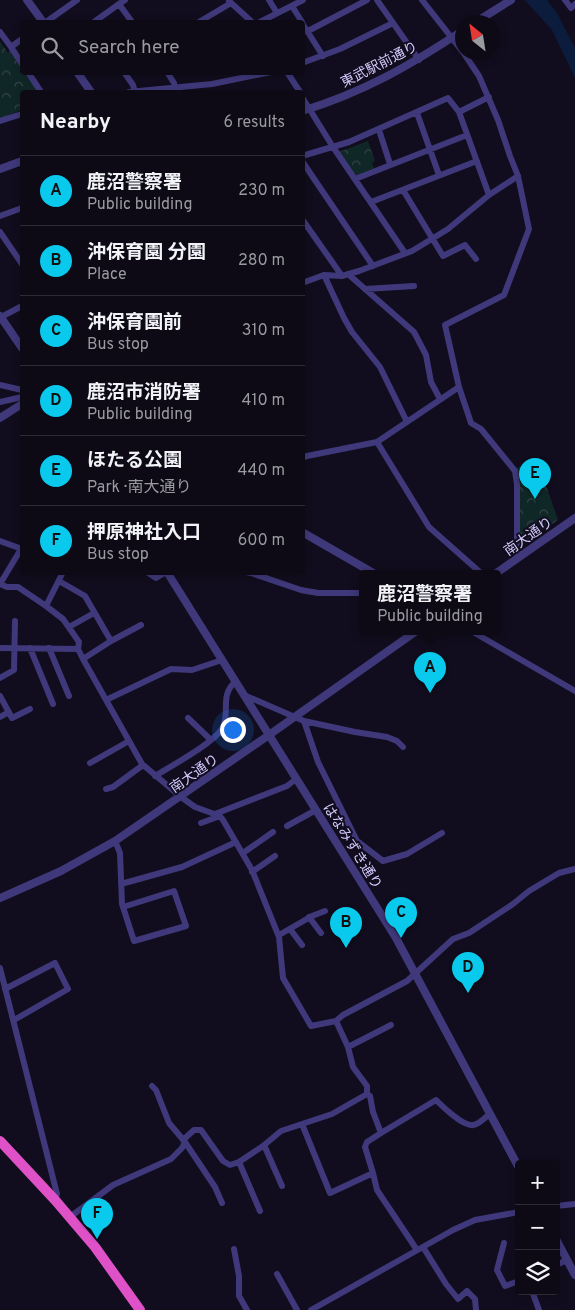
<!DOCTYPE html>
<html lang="en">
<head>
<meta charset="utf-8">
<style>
	:root { --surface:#0d0a16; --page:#1b1823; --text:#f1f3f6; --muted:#9a9aa1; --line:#2d2b35; --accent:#09c9ec }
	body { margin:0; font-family:Overpass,"Noto Sans JP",sans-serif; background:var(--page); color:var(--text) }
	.controls { position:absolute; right:15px; bottom:15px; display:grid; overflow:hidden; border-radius:5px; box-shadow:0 2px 8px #0003 }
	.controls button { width:45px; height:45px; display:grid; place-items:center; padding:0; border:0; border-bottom:1px solid var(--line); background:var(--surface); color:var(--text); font:25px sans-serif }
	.compass { position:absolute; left:455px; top:15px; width:45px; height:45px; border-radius:50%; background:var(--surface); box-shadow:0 2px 8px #0003; rotate:330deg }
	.you { position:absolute; left:232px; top:729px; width:18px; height:18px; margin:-12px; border:4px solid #fff; border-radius:50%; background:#1a73e8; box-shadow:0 0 0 8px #1a73e833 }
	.badge { display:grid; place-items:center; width:32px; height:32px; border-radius:50%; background:var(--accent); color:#111; font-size:16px; font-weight:700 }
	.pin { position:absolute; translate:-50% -41px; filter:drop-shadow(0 1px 2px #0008) }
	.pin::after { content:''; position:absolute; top:26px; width:18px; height:15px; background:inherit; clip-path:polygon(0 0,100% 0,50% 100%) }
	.popup { position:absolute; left:359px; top:570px; width:142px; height:65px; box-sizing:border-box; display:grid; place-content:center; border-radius:5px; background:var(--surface); filter:drop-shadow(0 1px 4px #0005); font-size:16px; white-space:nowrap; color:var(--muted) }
	.popup b { font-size:19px; color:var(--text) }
	.popup::after { content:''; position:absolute; left:50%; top:100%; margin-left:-10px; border:10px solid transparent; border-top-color:var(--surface) }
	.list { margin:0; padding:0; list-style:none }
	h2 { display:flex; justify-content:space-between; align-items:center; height:65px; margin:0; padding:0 20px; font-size:21px }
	h2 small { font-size:16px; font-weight:400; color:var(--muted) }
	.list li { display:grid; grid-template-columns:32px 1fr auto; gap:15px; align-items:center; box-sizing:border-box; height:70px; padding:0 20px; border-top:1px solid var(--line) }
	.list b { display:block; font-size:19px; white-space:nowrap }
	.list p { margin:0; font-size:16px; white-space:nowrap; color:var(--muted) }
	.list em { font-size:16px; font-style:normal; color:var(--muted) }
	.icon { flex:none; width:28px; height:28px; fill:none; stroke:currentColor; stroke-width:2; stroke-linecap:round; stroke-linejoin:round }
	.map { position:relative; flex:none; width:575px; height:1310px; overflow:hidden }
	.search { position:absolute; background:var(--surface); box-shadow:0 2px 8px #0003; left:20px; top:20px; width:285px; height:55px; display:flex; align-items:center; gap:12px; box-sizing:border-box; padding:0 18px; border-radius:5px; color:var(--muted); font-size:19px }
	.panel { position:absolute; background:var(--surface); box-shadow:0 2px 8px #0003; left:20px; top:90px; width:285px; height:485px; border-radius:5px }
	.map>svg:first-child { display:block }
</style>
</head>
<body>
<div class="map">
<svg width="575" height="1310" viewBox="0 0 575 1310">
	<defs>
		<pattern id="park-crowns" width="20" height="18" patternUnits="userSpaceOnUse" patternTransform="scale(1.25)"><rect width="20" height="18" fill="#102727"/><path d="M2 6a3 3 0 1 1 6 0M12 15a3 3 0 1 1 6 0" fill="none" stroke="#324547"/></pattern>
	</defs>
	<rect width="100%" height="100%" fill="#110d1e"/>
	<path fill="url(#park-crowns)" d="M0 41 8 53 10 51 22 69V72L25 73 39 92H22V110L0 118Z
		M368 141 375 161 372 163 374 168 358 175 353 174 339 152Z
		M535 461 539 466 558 520 519 547V477L516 468Z"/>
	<path fill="#0c1c3d" d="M525 0H547L557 13 575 48V78L552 30Z"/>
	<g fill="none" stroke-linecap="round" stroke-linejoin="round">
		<path stroke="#3f397b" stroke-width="6" d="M125 0 119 4 132 22
			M269 0 277 13
			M377 0 419 60
			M422 0 462 51
			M565 0 571 8 575 4
			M229 1 252 22
			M292 6 302 22
			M46 22 77 0
			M94 22 119 4
			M199 22 231 3
			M260 22 303 0
			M302 23 323 56
			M308 31 367 0
			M0 32 11 47 22 39
			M11 47 22 64
			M302 63 340 49 393 23
			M28 72 41 92
			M124 72 133 85 135 92
			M167 72 174 83 175 88
			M287 72 300 92
			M129 92 212 84 271 72
			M302 97 333 147 405 253
			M459 112 489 97
			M417 113 439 175
			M0 121 22 114
			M379 130 390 164
			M302 156 349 142 448 98 459 112 489 195
			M302 161 373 266
			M355 179 467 135
			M403 190 443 256 465 245 476 259
			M371 202 477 161
			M0 216 22 208
			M302 219 342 276
			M0 232 22 264
			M348 274 414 332 426 355 431 382 440 399
			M324 275 344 318 352 332 380 367 407 422
			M302 283 324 275 342 276 359 271 412 251 448 229 489 195 518 176
			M365 289 414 286
			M1 317 22 306
			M0 385 22 390
			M459 387 471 423 481 429 515 471 517 484V551L518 558
			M0 402 22 397
			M377 442 429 527 482 574
			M302 458 307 456 377 442 459 387 445 325 504 295 529 229 518 176 510 156 498 120 479 76 463 52
			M0 541 22 549
			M147 572 156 578 166 572
			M246 572 251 573 301 590 318 593H362
			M59 581 85 596 111 641 83 659
			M0 584 7 587H18L46 606 63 619 79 642 78 649 83 659 142 764 181 797 195 807 220 816 223 820 252 870 279 937 283 978 311 1026 336 1021 343 1015 407 981 453 939 469 933 513 904 529 891 559 873 575 869
			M0 584 21 549
			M46 606 63 572
			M69 627 94 613
			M473 632 575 691
			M111 641 141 625
			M0 648 78 649
			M30 648 53 704
			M49 648 69 696
			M0 678 14 670 15 621
			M244 695 304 721 355 732 387 737 397 741 403 747
			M0 696 12 718 30 709
			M106 700 171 669 192 670 222 660
			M0 717 9 712
			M188 718 211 740
			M304 721 318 762 357 841 383 861 407 854 442 833
			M90 763 129 741
			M155 776C171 766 212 744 222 729 231 714 219 696 235 682
			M106 789 113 787 143 765
			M215 814 287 786 296 779
			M201 823 220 816
			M287 826 316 810
			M115 841 120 853 122 904 123 907 134 941 186 926 174 891 123 907
			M243 853 273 832
			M252 872 275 856
			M121 884 182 867 236 842
			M309 917 321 933
			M290 929 302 945
			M279 935 312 916 325 911
			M0 968 55 1186 57 1194 55 1200
			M5 989 55 963 68 989 14 1020
			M348 1047 391 1025
			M152 1086 156 1090 169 1123 185 1142
			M367 1094 370 1096 373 1112 381 1133 436 1100C443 1107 464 1127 473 1125 479 1125 485 1117 490 1114
			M302 1124 330 1193 373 1173 377 1190 417 1250
			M183 1140 194 1130H201L223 1161 230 1165 239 1162 263 1146 281 1131 332 1114 367 1094V1086L353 1067 348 1047 336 1021
			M264 1145 282 1186
			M239 1162 260 1211
			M373 1173 365 1147 367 1142 381 1133
			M556 1206 575 1204
			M70 1217 113 1185 171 1159 182 1148 185 1142 215 1187 222 1203
			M504 1243 497 1270 505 1286 519 1281
			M423 1247 446 1284 458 1299 467 1291 475 1299 476 1310
			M234 1249 239 1276V1296L247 1310
			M556 1265 567 1260
			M277 1274 297 1310
			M532 1291 539 1310
			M311 1310 453 1230 475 1220 519 1212"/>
		<path stroke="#3f397b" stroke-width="8" d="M27 0 43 22
			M476 22 511 0
			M77 72 91 92
			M302 111C364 92 409 66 462 31
			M0 169 22 161
			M0 316 22 348
			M0 418 22 404
			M302 532 375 574
			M167 572 396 938 519 1168
			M495 574 575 518
			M0 898 61 871 115 841 269 735 415 632
			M556 1239 575 1275"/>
		<path stroke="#de51c7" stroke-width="10" d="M0 1141 55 1200 95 1247 140 1310"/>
	</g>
	<g text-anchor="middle" stroke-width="4" stroke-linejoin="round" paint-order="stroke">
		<g font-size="14" fill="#d4cbfd" stroke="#110d1e">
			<text transform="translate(379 64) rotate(-27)" y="5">東武駅前通り</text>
			<text transform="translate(528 536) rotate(-35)" y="5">南大通り</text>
			<text transform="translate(194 773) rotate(-35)" y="5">南大通り</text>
			<text transform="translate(353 846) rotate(58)" y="5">はなみずき通り</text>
		</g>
	</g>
</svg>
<div class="controls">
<button>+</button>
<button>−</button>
<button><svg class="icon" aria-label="layers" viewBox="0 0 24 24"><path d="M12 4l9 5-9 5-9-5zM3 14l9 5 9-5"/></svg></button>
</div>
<svg class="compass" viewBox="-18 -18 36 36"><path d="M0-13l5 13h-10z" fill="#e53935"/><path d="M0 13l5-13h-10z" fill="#9a9aa1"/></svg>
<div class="you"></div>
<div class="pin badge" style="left:430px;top:693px">A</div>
<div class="popup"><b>鹿沼警察署</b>Public building</div>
<div class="pin badge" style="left:346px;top:948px">B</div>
<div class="pin badge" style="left:401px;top:938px">C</div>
<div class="pin badge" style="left:468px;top:993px">D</div>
<div class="pin badge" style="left:535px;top:499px">E</div>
<div class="pin badge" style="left:97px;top:1239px">F</div>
<div class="search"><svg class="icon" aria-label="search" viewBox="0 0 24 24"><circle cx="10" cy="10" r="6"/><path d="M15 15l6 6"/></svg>Search here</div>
<section class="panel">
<h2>Nearby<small>6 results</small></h2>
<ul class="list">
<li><span class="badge">A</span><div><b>鹿沼警察署</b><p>Public building</p></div><em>230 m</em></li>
<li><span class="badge">B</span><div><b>沖保育園 分園</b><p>Place</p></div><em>280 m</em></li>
<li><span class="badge">C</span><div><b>沖保育園前</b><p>Bus stop</p></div><em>310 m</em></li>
<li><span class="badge">D</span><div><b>鹿沼市消防署</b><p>Public building</p></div><em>410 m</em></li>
<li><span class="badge">E</span><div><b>ほたる公園</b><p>Park · 南大通り</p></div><em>440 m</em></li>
<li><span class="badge">F</span><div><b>押原神社入口</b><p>Bus stop</p></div><em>600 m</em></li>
</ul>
</section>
</div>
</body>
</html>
